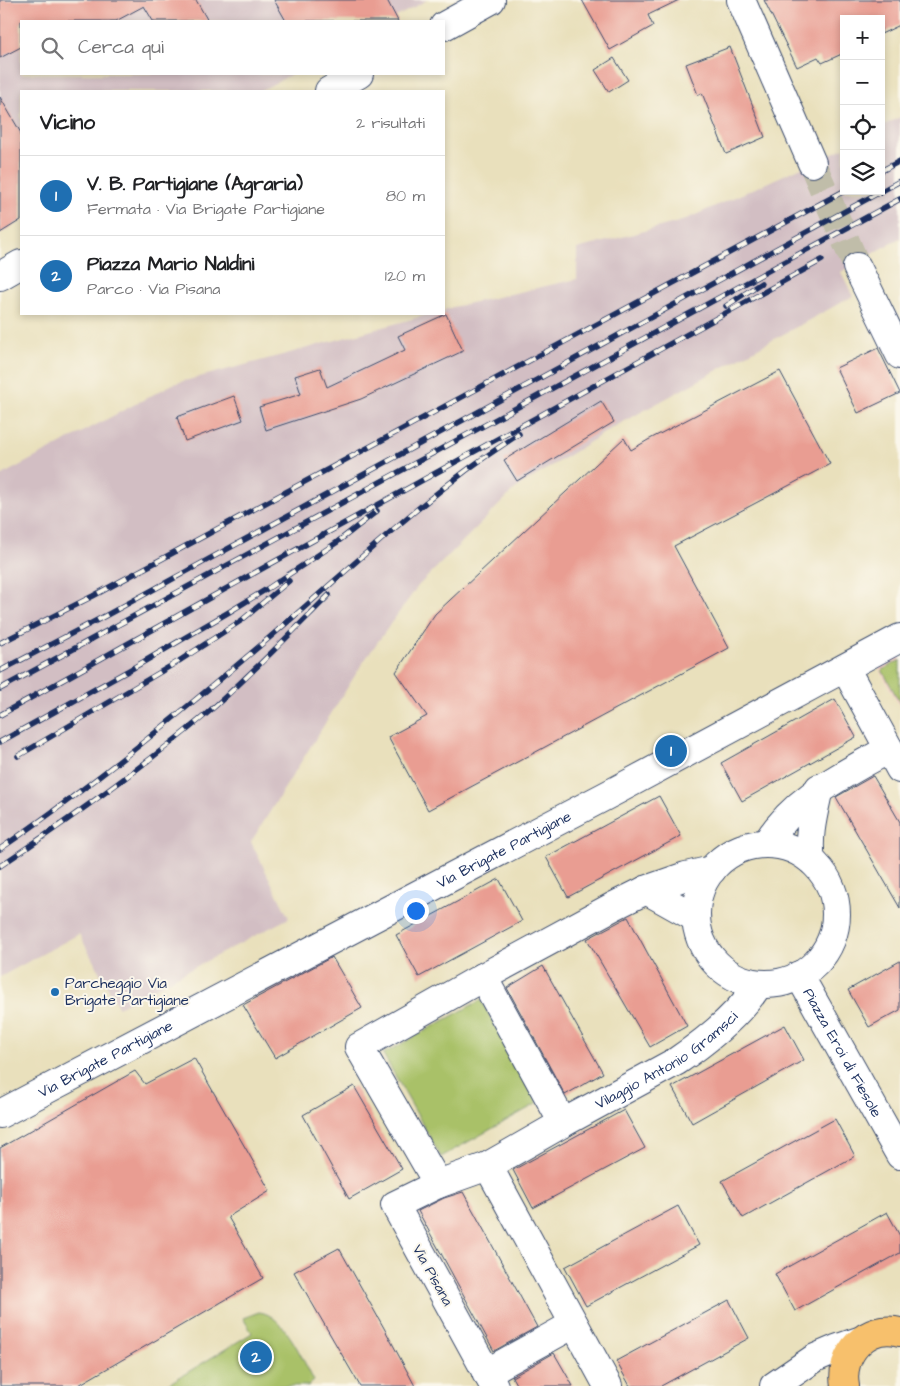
<!DOCTYPE html>
<html lang="it">
<head>
<meta charset="utf-8">
<style>
	:root { --surface:#fff; --page:#f6f6f6; --text:#202124; --muted:#757577; --line:#e0e0e0; --accent:#1f6fb2 }
	body { margin:0; font-family:"Architects Daughter",sans-serif; background:var(--page); color:var(--text) }
	.controls { position:absolute; right:15px; top:15px; display:grid; overflow:hidden; border-radius:0px; box-shadow:0 2px 8px #0003 }
	.controls button { width:45px; height:45px; display:grid; place-items:center; padding:0; border:0; border-bottom:1px solid var(--line); background:var(--surface); color:var(--text); font:25px sans-serif }
	.you { position:absolute; left:415px; top:910px; width:18px; height:18px; margin:-12px; border:4px solid #fff; border-radius:50%; background:#1a73e8; box-shadow:0 0 0 8px #1a73e833 }
	.badge { display:grid; place-items:center; width:32px; height:32px; border-radius:50%; background:var(--accent); color:#fff; font-size:16px; font-weight:700 }
	.pin { position:absolute; translate:-50% -50%; border:2px solid #fff; box-shadow:0 1px 5px #0006 }
	.list { margin:0; padding:0; list-style:none }
	h2 { display:flex; justify-content:space-between; align-items:center; height:65px; margin:0; padding:0 20px; font-size:21px }
	h2 small { font-size:16px; font-weight:400; color:var(--muted) }
	.list li { display:grid; grid-template-columns:32px 1fr auto; gap:15px; align-items:center; box-sizing:border-box; height:80px; padding:0 20px; border-top:1px solid var(--line) }
	.list b { display:block; font-size:19px; white-space:nowrap }
	.list p { margin:0; font-size:16px; white-space:nowrap; color:var(--muted) }
	.list em { font-size:16px; font-style:normal; color:var(--muted) }
	.icon { flex:none; width:28px; height:28px; fill:none; stroke:currentColor; stroke-width:2; stroke-linecap:round; stroke-linejoin:round }
	.map { position:relative; flex:none; width:900px; height:1386px; overflow:hidden }
	.search { position:absolute; background:var(--surface); box-shadow:0 2px 8px #0003; left:20px; top:20px; width:425px; height:55px; display:flex; align-items:center; gap:12px; box-sizing:border-box; padding:0 18px; border-radius:0px; color:var(--muted); font-size:19px }
	.panel { position:absolute; background:var(--surface); box-shadow:0 2px 8px #0003; left:20px; top:90px; width:425px; height:225px; border-radius:0px }
	.map>svg:first-child { display:block }
</style>
</head>
<body>
<div class="map">
<svg width="900" height="1386" viewBox="0 0 900 1386">
	<rect width="100%" height="100%" fill="#fbf7ec"/>
	<filter id="ink" filterUnits="userSpaceOnUse"><feTurbulence type="fractalNoise" baseFrequency=".02" numOctaves="2"/><feDisplacementMap in="SourceGraphic" scale="10" xChannelSelector="R" yChannelSelector="G"/><feConvolveMatrix kernelMatrix="1 2 1 2 8 2 1 2 1" color-interpolation-filters="sRGB"/></filter>
	<filter id="wash" filterUnits="userSpaceOnUse"><feTurbulence type="fractalNoise" baseFrequency=".0096" numOctaves="4" result="noise"/><feDisplacementMap in="SourceGraphic" scale="20" xChannelSelector="R" yChannelSelector="G"/><feGaussianBlur stdDeviation="1.12" result="paint"/><feColorMatrix in="noise" values="0 0 0 0 0 0 0 0 0 0 0 0 0 0 0 0 0 1.4 0 .05"/><feComposite in="paint" operator="in"/></filter>
	<g filter="url(#wash)">
		<rect width="100%" height="100%" fill="#e9e0bc"/>
		<path fill="#f7d0cc" d="M900 654V707L878 666Z"/>
		<path fill="#d2bec3" d="M0 0H427L389 21H21V74H292L260 91H21V221L0 234Z
			M900 117V238L841 272 853 296 612 428 515 489 418 586 364 661 251 842 289 918 118 1007 79 934 0 977V476L173 384 286 354 430 314H444V310L453 307 577 279V249L682 221 844 148V191H881V127Z"/>
		<path fill="#a9c167" stroke="#627862" d="M900 660V703L882 670Z
			M481 1000 538 1103 441 1157 383 1054Z
			M259 1312C284 1314 303 1360 314 1381L308 1386H165L252 1333 243 1318Z"/>
		<g id="blocks">
			<path fill="#e99d92" d="M0 0H196L208 21H153L144 6 116 21H21V47L0 58Z
				M274 0H387L398 21H286Z
				M582 0H679L648 15 653 26 610 50Z
				M764 0H900V25L881 34V19H844V53L822 63 818 57 797 67Z
				M730 47 765 137 726 154 702 93 698 95 686 64Z
				M614 58 628 80 609 92 595 70Z
				M0 97 21 133V220L0 233Z
				M446 314 463 351 361 399 266 430 259 407 301 394 295 376 320 368 327 387 405 350 398 336Z
				M878 348 900 393 858 413 836 368Z
				M780 371 830 464 674 546 729 648 428 810 388 737 427 716 396 672 435 614 624 438 631 450 648 440Z
				M234 396 243 420 185 441 177 417Z
				M601 401 614 422 517 481 504 460Z
				M835 699 856 737 742 801 721 763Z
				M873 776 900 822V908L836 797Z
				M659 796 681 836 568 897 546 857Z
				M499 879 522 921 419 977 396 935Z
				M628 917 687 1026 650 1047 587 939Z
				M332 957 362 1008 275 1058 243 1005Z
				M900 961V1010L869 1027 848 990Z
				M543 966 603 1073 565 1095 507 988Z
				M785 1025 804 1060 692 1123 672 1087Z
				M194 1058 270 1191 228 1217 263 1278 77 1386H0V1148L135 1071 145 1084Z
				M354 1086 402 1169 349 1199 303 1115Z
				M624 1110 645 1148 533 1208 513 1170Z
				M835 1119 855 1156 743 1218 722 1181Z
				M463 1192 537 1327 494 1351 418 1211 444 1198Z
				M678 1206 699 1245 586 1306 565 1267Z
				M887 1212 900 1236V1253L795 1311 775 1274Z
				M339 1248 384 1328 415 1386H360L294 1272Z
				M729 1300 749 1338 661 1386H630L616 1361Z
				M554 1353 573 1386H517L512 1377Z"/>
		</g>
	</g>
	<g filter="url(#ink)">
		<use href="#blocks" fill-opacity="0" stroke="#3a4a6c" stroke-width="1"/>
		<g fill="none" stroke-linecap="round" stroke-linejoin="round">
			<path stroke="#c0bda9" stroke-width="28" stroke-dasharray="28 14" stroke-linecap="butt" d="M812 163 857 267"/>
			<g stroke="#3a4a6c" stroke-width="30">
				<g id="minor">
					<path d="M741 0 812 163"/>
					<path d="M444 26 491 0"/>
					<path d="M329 91 359 74"/>
					<path d="M857 267 900 355"/>
					<path d="M0 276 21 264"/>
					<path d="M845 668 900 769"/>
					<circle cx="766" cy="914" r="70"/>
					<path d="M766 844C795 797 843 775 889 749"/>
					<path d="M811 860C807 835 814 812 819 788"/>
					<path d="M646 890 696 918"/>
					<path id="s1" d="M799 975 900 1155"/>
					<path d="M483 977 563 1123"/>
					<path id="s2" d="M0 1114 617 790 900 638"/>
					<path d="M488 1166 608 1386"/>
					<path d="M438 1184 359 1047 483 977 614 906 646 890 686 876 712 870"/>
					<path d="M486 1373 574 1324"/>
					<path id="s3" d="M494 1386 395 1205 438 1184 488 1166 563 1123 677 1061C708 1040 739 1015 759 984"/>
					<path d="M774 1386 815 1358 836 1349 859 1341"/>
				</g>
			</g>
			<g stroke="#3a4a6c" stroke-width="30">
				<path id="major" d="M845 1386C839 1354 867 1323 900 1332"/>
			</g>
			<use href="#minor" stroke="#fff" stroke-width="28"/>
			<use href="#major" stroke="#f7c06c" stroke-width="28"/>
			<g stroke="#1b2f5e" stroke-width="5.5">
				<path id="rail" d="M881 171 900 161
					M726 306 761 283
					M0 643 93 596 844 191
					M0 671 105 616 900 181
					M0 689 900 199
					M0 715 274 562 822 260
					M0 742 133 668 229 612 270 587 336 543 377 511
					M18 756 179 661 242 620 289 581
					M0 849C92 786 177 716 262 644 329 587 393 526 463 473 481 459 500 447 519 434
					M0 866C70 819 139 770 204 716 248 678 288 636 329 595"/>
			</g>
			<use href="#rail" stroke="#fbf7ec" stroke-width="4" stroke-dasharray="11" stroke-linecap="butt"/>
		</g>
	</g>
	<circle fill="#1f6fb2" stroke="#fbf7ec" stroke-width="2" cx="55" cy="992" r="5"/>
	<g text-anchor="middle" stroke-width="4" stroke-linejoin="round" paint-order="stroke">
		<g font-size="15" fill="#1b2f5e" stroke="#fbf7ec">
			<text dy="5" stroke="none"><textPath href="#s2" startOffset="569">Via Brigate Partigiane</textPath></text>
			<text dy="5" stroke="none"><textPath href="#s1" startOffset="89">Piazza Eroi di Fiesole</textPath></text>
			<text dy="5" stroke="none"><textPath href="#s2" startOffset="119">Via Brigate Partigiane</textPath></text>
			<text dy="5" stroke="none"><textPath href="#s3" startOffset="515">Vilaggio Antonio Gramsci</textPath></text>
			<text transform="translate(433 1275) rotate(61)" y="5">Via Pisana</text>
		</g>
		<g font-size="15" fill="#1b2f5e" stroke="#fbf7ec" text-anchor="start">
			<text x="65" y="988">Parcheggio Via<tspan x="65" dy="17">Brigate Partigiane</tspan></text>
		</g>
	</g>
</svg>
<div class="controls">
<button>+</button>
<button>−</button>
<button><svg class="icon" aria-label="locate" viewBox="0 0 24 24"><circle cx="12" cy="12" r="6"/><path d="M12 2v4M12 18v4M2 12h4M18 12h4"/></svg></button>
<button><svg class="icon" aria-label="layers" viewBox="0 0 24 24"><path d="M12 4l9 5-9 5-9-5zM3 14l9 5 9-5"/></svg></button>
</div>
<div class="you"></div>
<div class="pin badge" style="left:671px;top:751px">1</div>
<div class="pin badge" style="left:256px;top:1357px">2</div>
<div class="search"><svg class="icon" aria-label="search" viewBox="0 0 24 24"><circle cx="10" cy="10" r="6"/><path d="M15 15l6 6"/></svg>Cerca qui</div>
<section class="panel">
<h2>Vicino<small>2 risultati</small></h2>
<ul class="list">
<li><span class="badge">1</span><div><b>V. B. Partigiane (Agraria)</b><p>Fermata · Via Brigate Partigiane</p></div><em>80 m</em></li>
<li><span class="badge">2</span><div><b>Piazza Mario Naldini</b><p>Parco · Via Pisana</p></div><em>120 m</em></li>
</ul>
</section>
</div>
</body>
</html>
